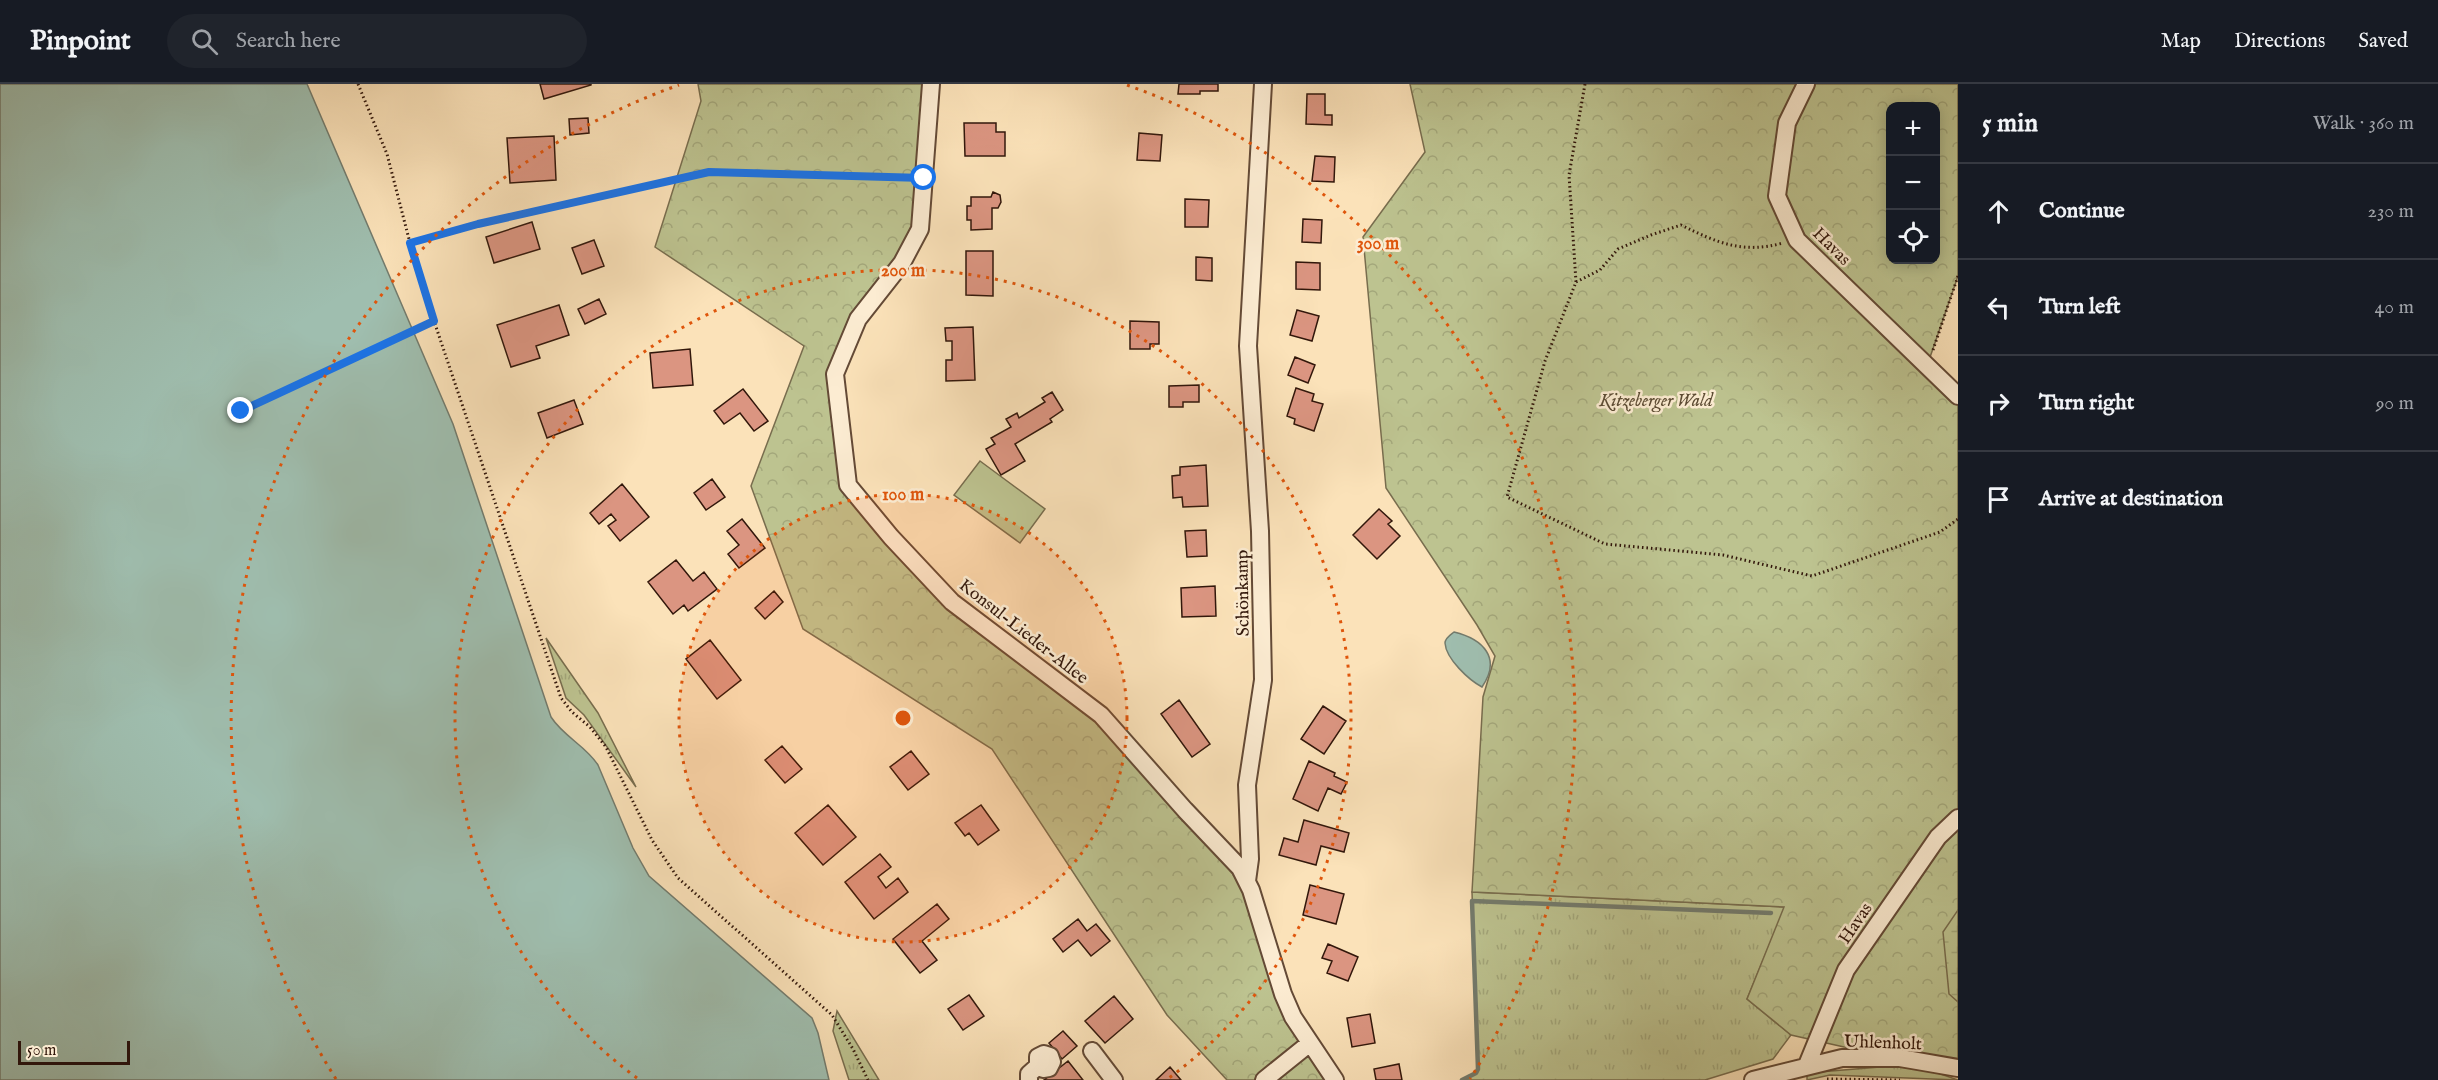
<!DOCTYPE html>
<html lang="en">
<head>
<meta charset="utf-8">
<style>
	:root { --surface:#171b24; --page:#20242c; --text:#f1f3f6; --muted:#9ea1a6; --line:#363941 }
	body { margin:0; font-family:"IM FELL English",serif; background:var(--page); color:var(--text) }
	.controls { position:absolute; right:18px; top:18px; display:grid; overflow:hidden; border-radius:12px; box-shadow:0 3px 15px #0003 }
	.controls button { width:54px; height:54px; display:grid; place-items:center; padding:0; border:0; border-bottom:2px solid var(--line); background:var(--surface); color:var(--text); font:30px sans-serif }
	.scale { position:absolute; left:18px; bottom:15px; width:112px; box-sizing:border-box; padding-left:6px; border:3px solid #32170b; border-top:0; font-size:16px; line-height:21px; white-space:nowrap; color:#32170b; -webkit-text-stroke:4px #fcecd2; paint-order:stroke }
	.stop { position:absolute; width:18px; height:18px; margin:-14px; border:4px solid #1a73e8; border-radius:50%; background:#fff }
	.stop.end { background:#1a73e8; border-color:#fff; box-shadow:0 2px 6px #0008 }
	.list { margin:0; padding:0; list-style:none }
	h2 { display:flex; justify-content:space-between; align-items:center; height:78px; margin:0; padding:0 24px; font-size:26px }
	h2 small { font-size:20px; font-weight:400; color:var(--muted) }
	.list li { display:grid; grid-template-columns:39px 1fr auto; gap:18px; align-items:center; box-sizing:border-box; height:96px; padding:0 24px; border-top:2px solid var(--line) }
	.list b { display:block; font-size:22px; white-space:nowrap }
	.list em { font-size:20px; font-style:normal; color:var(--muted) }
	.icon { flex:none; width:33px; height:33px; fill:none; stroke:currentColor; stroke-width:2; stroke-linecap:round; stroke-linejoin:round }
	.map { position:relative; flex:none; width:1958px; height:996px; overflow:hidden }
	header { display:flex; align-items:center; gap:36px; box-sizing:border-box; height:84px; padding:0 30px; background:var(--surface); border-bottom:2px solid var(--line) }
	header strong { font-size:28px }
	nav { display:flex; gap:33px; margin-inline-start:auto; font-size:21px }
	.search { width:420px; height:54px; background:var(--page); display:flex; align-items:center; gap:15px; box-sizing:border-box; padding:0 21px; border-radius:33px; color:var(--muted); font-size:22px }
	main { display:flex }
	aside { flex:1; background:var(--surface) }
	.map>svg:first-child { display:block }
</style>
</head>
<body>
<header>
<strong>Pinpoint</strong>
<div class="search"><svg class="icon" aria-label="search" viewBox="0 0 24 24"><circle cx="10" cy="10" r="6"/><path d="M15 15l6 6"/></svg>Search here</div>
<nav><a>Map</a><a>Directions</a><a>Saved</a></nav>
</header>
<main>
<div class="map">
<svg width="1958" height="996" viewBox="0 0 1958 996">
	<defs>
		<pattern id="grass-tufts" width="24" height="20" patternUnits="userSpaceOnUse" patternTransform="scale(1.5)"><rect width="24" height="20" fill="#bdc390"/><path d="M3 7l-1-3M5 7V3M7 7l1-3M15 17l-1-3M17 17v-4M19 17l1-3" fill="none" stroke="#a3a77b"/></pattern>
		<pattern id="forest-crowns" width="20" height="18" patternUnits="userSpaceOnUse" patternTransform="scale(1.5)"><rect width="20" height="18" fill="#bdc390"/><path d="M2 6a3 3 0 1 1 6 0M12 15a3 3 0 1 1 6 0" fill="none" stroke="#a3a77b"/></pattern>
		<pattern id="wetland-marsh" width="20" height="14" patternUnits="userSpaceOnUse" patternTransform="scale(1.5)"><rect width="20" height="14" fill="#bdc390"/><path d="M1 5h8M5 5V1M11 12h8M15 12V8" fill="none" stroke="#a3a77b"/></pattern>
	</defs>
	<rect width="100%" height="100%" fill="#fbe2b9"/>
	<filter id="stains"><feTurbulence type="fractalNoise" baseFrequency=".00333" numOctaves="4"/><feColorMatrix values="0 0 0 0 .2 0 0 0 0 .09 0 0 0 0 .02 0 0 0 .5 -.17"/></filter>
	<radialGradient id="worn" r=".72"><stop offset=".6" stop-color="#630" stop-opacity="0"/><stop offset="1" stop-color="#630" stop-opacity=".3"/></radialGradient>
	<path fill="url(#grass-tufts)" stroke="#786d4e" stroke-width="1.5" d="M546 554 598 629 636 703 584 631 566 614Z
		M1472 808 1785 823 1747 915 1791 951 1773 975 1705 996H1462L1476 989 1478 985Z
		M837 927 879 996H849L833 947Z
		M1892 982 1932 987 1958 996 1830 991 1807 996V989Z"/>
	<path fill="url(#forest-crowns)" stroke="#786d4e" stroke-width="1.5" fill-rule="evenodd" d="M698 0H926L914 143 832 290 845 402 948 526 1097 635 1242 800 1275 902 1330 996H1227L1167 931 992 665 803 545 751 402 804 262 655 163 701 17Z
		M1410 0H1958V192L1927 282 1958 303V978L1901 968 1844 963 1791 951 1747 915 1784 823 1472 808 1483 613 1495 572 1477 541 1386 404 1363 153 1425 68ZM1890 22H1936V176H1890Z"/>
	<path fill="url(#wetland-marsh)" stroke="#786d4e" stroke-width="1.5" d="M1958 826V918L1949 910 1943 848Z"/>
	<path fill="#bdc390" stroke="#786d4e" stroke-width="1.5" d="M980 377 1045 425 1020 459 954 411Z"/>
	<path fill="#9fbeaf" stroke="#737b6d" stroke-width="1.5" d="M0 0H307L453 340 551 633C564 653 586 662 598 681L633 764 649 792 812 934 818 949 829 996H0Z
		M1454 548C1483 555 1502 574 1482 603 1469 596 1446 575 1445 559 1445 554 1450 551 1454 548Z"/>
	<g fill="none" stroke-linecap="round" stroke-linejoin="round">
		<path stroke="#737b6d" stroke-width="4.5" d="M1462 996 1476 989 1478 985 1472 817 1771 829"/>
	</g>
	<path fill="#db9581" stroke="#32170b" stroke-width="1.5" d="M540 0H591V1L544 15Z
		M1179 0H1218V7H1200V10H1178Z
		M1307 10H1325V31H1332V41L1306 40Z
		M588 34 589 49 570 51 569 35Z
		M964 39H996V48H1005V72H965Z
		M1139 49 1162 51 1160 77 1137 76Z
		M554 52 556 96 510 99 507 54Z
		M1315 72 1335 73 1334 98 1312 97Z
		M993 108 1000 111 1001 118 998 124H992V145L971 146V136H967V122H971V113H991Z
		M1185 115 1209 116 1208 143H1185Z
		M1303 135 1322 136 1321 159 1302 158Z
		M532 138 540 165 494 179 486 153Z
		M594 156 604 182 582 190 572 164Z
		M966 167H993V212L966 211Z
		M1196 173 1212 174V197L1196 196Z
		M1296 178 1320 179V206L1296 205Z
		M599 215 606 230 585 240 578 225Z
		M559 221 569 251 536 262 540 274 511 283 497 241Z
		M1297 226 1319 232 1312 257 1290 251Z
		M1130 237 1159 238V260H1150V265H1130Z
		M973 243 975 296 946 297V276H952V257H946L945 244Z
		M690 265 693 301 653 304 650 269Z
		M1295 273 1315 281 1308 299 1288 291Z
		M1199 301V318H1183V323H1169V302Z
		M1296 304 1314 310 1312 317 1323 320 1314 347 1294 340 1295 335 1287 332Z
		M743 305 768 337 754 347 740 329 724 340 714 327Z
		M1052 308 1063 326 1050 335 1052 338 1015 360 1025 377 1001 391 986 365 995 360 991 354 1011 343 1006 335 1017 329 1019 334 1045 318 1042 314Z
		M574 316 583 340 547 354 538 329Z
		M1206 381 1208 422 1183 423 1182 413 1173 414 1172 392 1180 391V383Z
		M712 395 725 413 706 426 694 409Z
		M622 400 649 433 620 457 608 442 616 436 611 430 599 440 590 429Z
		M1379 425 1392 437 1388 440 1400 452 1377 475 1353 451Z
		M742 435 765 464 739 484 728 470 739 461 727 447Z
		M1206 446 1207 472 1187 473 1185 447Z
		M676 476 693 497 704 488 717 505 688 527 684 521 673 530 648 498Z
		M1215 502 1216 532 1182 533 1181 504Z
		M774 507 783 518 765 535 755 524Z
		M710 556 741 596 717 615 686 575Z
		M1179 616 1210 660 1192 673 1161 630Z
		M1323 622 1346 637 1324 670 1301 655Z
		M782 662 802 685 785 699 765 676Z
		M911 667 929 690 908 706 890 683Z
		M1309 677 1335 689 1334 692 1347 698 1341 710 1328 704 1318 727 1293 715Z
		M828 721 856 753 823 781 795 749Z
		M981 721 999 746 978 761 969 749 965 752 955 739Z
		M1304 736 1349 749 1344 768 1321 762 1316 781 1279 771 1284 754 1298 758Z
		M880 770 891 783 878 793 886 804 898 794 908 808 874 835 845 798Z
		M1310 801 1344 810 1336 840 1303 831Z
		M937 820 949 835 922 857 937 876 920 889 893 855Z
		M1078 835 1087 847 1096 840 1110 857 1091 872 1078 856 1063 868 1053 855Z
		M1328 860 1358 873 1348 897 1327 889 1332 877 1322 874Z
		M969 911 984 932 963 946 948 925Z
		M1114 912 1133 935 1105 959 1085 937Z
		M1370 930 1375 959 1352 963 1347 934Z
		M1063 947 1077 962 1062 975 1049 959Z
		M1068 977 1083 996H1044Z
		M1399 980 1402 996H1376L1374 985Z
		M1170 983 1181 996H1156Z"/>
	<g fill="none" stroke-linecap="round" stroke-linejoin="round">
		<g stroke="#644a36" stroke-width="20">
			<path id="minor" d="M931 0 920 145 902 179 858 235 835 290 848 401 891 453 952 518 1101 631 1185 726 1240 784 1251 806 1283 910 1293 933 1335 996
				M1806 0 1787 39 1777 112 1797 156 1958 312
				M1247 797 1250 775 1247 701 1263 596 1260 447 1248 262 1263 0
				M1092 967 1114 996
				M1807 981 1846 886 1938 753 1958 734
				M1029 996V990L1038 982V973L1044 970 1050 972 1052 978 1049 984 1043 985 1038 982
				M1264 996 1310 959
				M1753 996 1842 974H1900L1958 984"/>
		</g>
		<path stroke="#32170b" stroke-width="3" stroke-dasharray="1.5 3" stroke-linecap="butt" d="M358 0 387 70 410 159 434 237 561 614 572 628 590 643 606 663 652 756 678 794 832 931 853 965 868 996
			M1585 0 1569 91 1576 198 1545 277 1507 413 1605 460 1723 471 1812 492 1940 448 1958 435
			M410 159 478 140 709 88 910 94
			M1576 198 1600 186 1618 165 1651 151 1681 141C1718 159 1742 170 1783 159
			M1933 266 1958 192
			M241 327 434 237
			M1827 995 1900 996"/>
		<use href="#minor" stroke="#fcecd2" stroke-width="16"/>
	</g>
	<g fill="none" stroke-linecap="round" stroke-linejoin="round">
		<path stroke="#1a73e8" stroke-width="8" d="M241 327 434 237 410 159 478 140 709 88 924 94"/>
	</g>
	<circle cx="903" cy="634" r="224" fill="#df560c" fill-opacity=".12"/>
	<g fill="none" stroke="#df560c" stroke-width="3" stroke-dasharray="3 6">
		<circle cx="903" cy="634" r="224"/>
		<path d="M637 994A448 448 0 1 1 1169 994"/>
		<path d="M336 995A672 672 0 0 1 679 1M1127 1A672 672 0 0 1 1470 995"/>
	</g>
	<g text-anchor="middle" stroke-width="5" stroke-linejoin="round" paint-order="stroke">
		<g font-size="18" fill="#32170b" stroke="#fcecd2">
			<text transform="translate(1832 162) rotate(45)" y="6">Havas</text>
			<text transform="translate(1242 509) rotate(-91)" y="6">Schönkamp</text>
			<text transform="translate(1024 547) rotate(38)" y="6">Konsul-Lieder-Allee</text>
			<text transform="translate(1855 839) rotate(-56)" y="6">Havas</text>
			<text transform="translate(1883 958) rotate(2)" y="6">Uhlenholt</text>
		</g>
		<g font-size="18" font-style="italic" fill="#5c4b33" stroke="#fcecd2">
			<text x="1656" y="322">Kitzeberger Wald</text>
		</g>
	</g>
	<circle cx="903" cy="634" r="9" fill="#df560c" stroke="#fcecd2" stroke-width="3"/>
	<g font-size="18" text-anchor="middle" font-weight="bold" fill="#df560c" stroke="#fcecd2" stroke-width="5" stroke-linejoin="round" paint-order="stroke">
		<text x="1378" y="165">300 m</text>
		<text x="903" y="192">200 m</text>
		<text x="903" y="416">100 m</text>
	</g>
	<rect width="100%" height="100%" filter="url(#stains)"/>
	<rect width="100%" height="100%" fill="url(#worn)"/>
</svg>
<div class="controls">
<button>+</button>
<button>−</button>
<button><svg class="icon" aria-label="locate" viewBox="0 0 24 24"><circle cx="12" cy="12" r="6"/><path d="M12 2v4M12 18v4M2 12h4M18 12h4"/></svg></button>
</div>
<div class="scale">50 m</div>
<div class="stop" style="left:924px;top:94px"></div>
<div class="stop end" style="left:241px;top:327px"></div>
</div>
<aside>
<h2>5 min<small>Walk · 360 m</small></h2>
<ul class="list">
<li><svg class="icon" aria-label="ahead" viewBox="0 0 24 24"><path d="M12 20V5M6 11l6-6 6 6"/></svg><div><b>Continue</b></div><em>230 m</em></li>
<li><svg class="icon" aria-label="left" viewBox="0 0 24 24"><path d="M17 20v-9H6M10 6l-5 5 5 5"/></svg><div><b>Turn left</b></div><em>40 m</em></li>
<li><svg class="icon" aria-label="right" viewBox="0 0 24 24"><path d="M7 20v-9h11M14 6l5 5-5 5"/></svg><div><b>Turn right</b></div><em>90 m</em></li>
<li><svg class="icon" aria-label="arrive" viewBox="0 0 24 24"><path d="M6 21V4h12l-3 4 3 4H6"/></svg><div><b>Arrive at destination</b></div></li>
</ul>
</aside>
</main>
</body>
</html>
